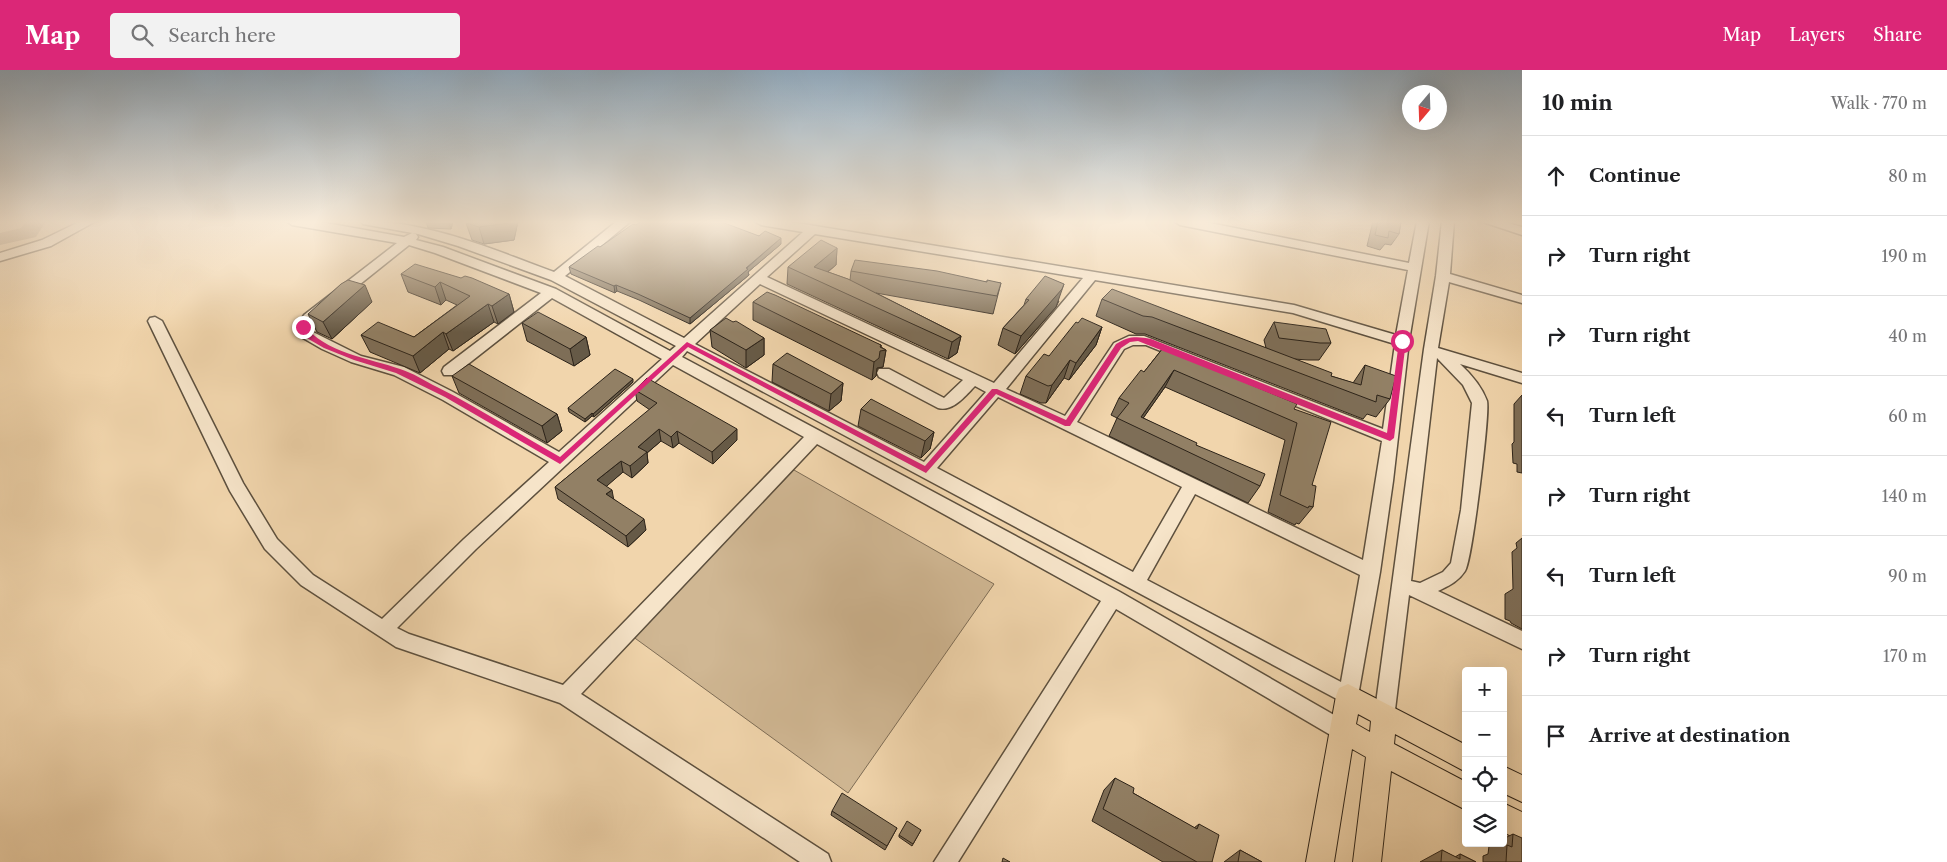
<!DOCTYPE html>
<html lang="en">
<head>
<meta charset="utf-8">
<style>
	:root { --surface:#fff; --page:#f2f2f2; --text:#202124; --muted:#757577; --line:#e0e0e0; --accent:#db2777 }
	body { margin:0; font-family:"Libre Caslon Text",serif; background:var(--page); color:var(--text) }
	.controls { position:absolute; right:15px; bottom:15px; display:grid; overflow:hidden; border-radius:5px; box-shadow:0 5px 20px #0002 }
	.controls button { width:45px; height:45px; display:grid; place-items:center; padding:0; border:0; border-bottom:1px solid var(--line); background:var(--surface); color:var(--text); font:25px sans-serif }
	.compass { position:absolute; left:1402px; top:15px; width:45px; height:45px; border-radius:50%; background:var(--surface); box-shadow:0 5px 20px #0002; rotate:199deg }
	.stop { position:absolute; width:15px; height:15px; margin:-11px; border:4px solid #db2777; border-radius:50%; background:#fff }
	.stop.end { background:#db2777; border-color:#fff; box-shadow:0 1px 5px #0008 }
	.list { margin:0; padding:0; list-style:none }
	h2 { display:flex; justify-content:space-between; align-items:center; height:65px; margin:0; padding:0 20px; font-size:21px }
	h2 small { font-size:16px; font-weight:400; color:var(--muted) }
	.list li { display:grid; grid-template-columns:32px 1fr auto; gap:15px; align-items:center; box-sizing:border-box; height:80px; padding:0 20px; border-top:1px solid var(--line) }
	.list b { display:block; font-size:19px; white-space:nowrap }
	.list em { font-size:16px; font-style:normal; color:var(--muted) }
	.icon { flex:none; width:28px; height:28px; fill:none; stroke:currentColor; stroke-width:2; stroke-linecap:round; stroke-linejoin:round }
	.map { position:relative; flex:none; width:1522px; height:792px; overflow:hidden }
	header { display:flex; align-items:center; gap:30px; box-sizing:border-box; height:70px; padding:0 25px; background:var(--accent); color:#fff }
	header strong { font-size:24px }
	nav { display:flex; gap:28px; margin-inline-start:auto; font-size:18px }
	.search { width:350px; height:45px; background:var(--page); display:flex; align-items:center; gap:12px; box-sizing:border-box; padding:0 18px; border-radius:5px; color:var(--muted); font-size:19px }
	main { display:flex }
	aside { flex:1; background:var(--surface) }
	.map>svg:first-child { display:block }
</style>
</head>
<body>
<header>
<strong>Map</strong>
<div class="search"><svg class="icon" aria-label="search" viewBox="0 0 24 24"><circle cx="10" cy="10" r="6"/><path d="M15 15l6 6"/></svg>Search here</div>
<nav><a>Map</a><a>Layers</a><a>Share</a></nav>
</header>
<main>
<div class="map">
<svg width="1522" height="792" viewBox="0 0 1522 792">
	<rect width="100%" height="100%" fill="#f1d5ac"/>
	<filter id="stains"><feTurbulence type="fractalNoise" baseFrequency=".004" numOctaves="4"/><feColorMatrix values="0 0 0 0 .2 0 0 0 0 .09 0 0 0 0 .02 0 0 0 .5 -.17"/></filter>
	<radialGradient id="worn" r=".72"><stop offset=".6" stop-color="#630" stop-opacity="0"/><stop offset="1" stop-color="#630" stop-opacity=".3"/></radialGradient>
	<path fill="#d0b793" stroke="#7e6d56" d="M794 400 994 514 848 723 632 566Z"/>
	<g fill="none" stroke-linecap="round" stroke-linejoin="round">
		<path fill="#ae987a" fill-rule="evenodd" d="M26 151H46L36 167 0 175V163L21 158Z"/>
		<g stroke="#5d503e" stroke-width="3">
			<path id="minor" d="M81 151H96L51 176 0 191V183L42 170Z
				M286 151H315L404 167 412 163 416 164 418 167 416 170 443 177 556 219 670 281 676 276 551 210 458 176 418 164 363 154 361 151C428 151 492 179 554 202L617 151H631L565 206 684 268 803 162 761 155 755 151H785L1294 235 1396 265 1408 200 1180 155 1174 151H1200L1409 193 1417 151H1429L1409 271 1393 411 1380 502 1358 626 1355 633 1348 635 687 281 682 287 1120 522 1348 653 1351 660 1348 667 1341 670 1334 667 1116 539 958 792H934L1101 531 817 374 581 624 828 784 831 792H800L560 633 396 577 301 515 265 479 230 421 148 251 150 248 155 247 162 251 243 413 277 469 313 505 382 549 464 469 549 392 443 330 394 305 351 292 322 279 303 268 296 257 304 245 397 173 292 155ZM815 164 1083 208 994 313 767 207ZM409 175 435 183 541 223 444 297 442 301 444 305H454L552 228 662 289 559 382 453 322 404 297 361 286 313 262 310 257 314 251ZM1095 210 1293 243 1395 274 1383 359 1144 266H1129L1114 273 1065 346 1006 319ZM760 214 963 310 944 328 889 299H879L877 303 879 307 938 338C953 342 965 326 975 316L986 322 924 392 695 274ZM1133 275H1146L1382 371 1363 490 1077 352 1124 279ZM673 295 804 367 563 615 409 564 397 558 476 479ZM998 327 1182 417 1133 502 937 398ZM1195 424 1360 505 1341 612 1147 510Z
				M1442 151H1454L1450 204 1522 225V233L1449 212 1438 278 1522 303V313L1460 294C1471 304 1482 317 1487 331 1490 343 1472 491 1465 501 1458 512 1448 516 1438 521L1522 561V579L1409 525 1394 648 1391 655 1384 658 1377 655 1374 648 1424 279 1436 206ZM1437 288 1463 315 1472 333 1461 440 1451 493 1443 502 1420 513 1411 511Z
				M1480 151H1501L1522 157V165Z"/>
		</g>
		<g stroke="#2c2319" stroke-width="2">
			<path id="major" d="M1348 614 1466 675V702L1395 664 1394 674 1466 712V740L1391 701 1381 792H1353L1366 687 1352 679 1334 792H1306L1336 626 1339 618ZM1358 644 1371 651 1370 662 1356 654Z
				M1503 696 1522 705V732L1503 723Z
				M1503 733 1522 742V771L1503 762Z"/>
		</g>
		<use href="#minor" fill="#f6e4c9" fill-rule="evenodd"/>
		<use href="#major" fill="#f1d5ac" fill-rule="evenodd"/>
	</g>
	<path fill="#7e6e57" stroke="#2c2319" d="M426 151H453L451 159 428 158Z
		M467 151H518L514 170 484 174 472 170 466 153Z
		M1373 151H1401L1399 164 1391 175 1385 174 1380 180 1367 176Z
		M636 155 759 166 781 174 748 202 749 205 690 254 639 230 617 221 615 223 571 204 569 197Z
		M837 178 836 195 828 202 850 210 851 201 987 212 1001 213 993 244 876 223 961 266 957 283 948 289 787 214 788 197Z
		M401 204 509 224 514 242 498 254 494 252 453 281 449 279 420 303 370 282 361 265 414 267 457 235 446 230 441 235 408 222Z
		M1026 229 1059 231 1056 237 1015 284 998 275 1003 258 1024 235Z
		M1102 229 1266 278 1264 270 1274 252 1331 273 1319 290H1308L1294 289 1331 306 1353 313 1365 295 1390 329 1376 347 1367 344 1363 349 1145 264H1136L1096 246Z
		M372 232 332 269 317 262 308 244Z
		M753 232 881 275V277L886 280 883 297 877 298 876 306 872 310 753 250Z
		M733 252 764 268V285L746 298 712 277 710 260Z
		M522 253 586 267 590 285 574 296 527 271Z
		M1102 257 1096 275 1069 310 1064 308 1046 333H1041L1020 324 1026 306 1049 286Z
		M1163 278 1294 339 1312 415 1313 437 1299 454 1296 453 1295 455 1268 442 1285 370 1165 317 1143 348 1196 375 1260 416 1248 433 1109 366 1117 348 1111 345 1119 328 1144 302Z
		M773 294 843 313 841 331 829 341 772 312Z
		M452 306 557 344 562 361 547 373 459 323Z
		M633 312 594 347 592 346 585 352 569 342 568 338Z
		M635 320 737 370 713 394 679 373 673 378 661 371 647 383 648 393 632 408 623 402 606 416 613 428 646 460 628 477 558 429 555 417 650 340 637 331Z
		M1522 325V403L1517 402V394L1513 393 1512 374 1514 372V334Z
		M861 339 934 362 930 379 921 388 858 356Z
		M1522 468V559L1511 553 1510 551 1505 549V524L1513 519 1512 482 1517 478 1516 473Z
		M1115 708 1133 723 1194 758 1199 754 1212 792H1163L1092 751 1104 720Z
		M832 741 897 758 885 780 831 745Z
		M921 760 912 776 899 767V765Z
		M1513 764 1522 792H1483V786L1488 784 1489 776 1494 773H1503V769Z
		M1240 780 1262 792H1224Z
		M1442 780 1455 787 1460 784 1476 792H1420Z"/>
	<path fill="#665a47" stroke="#2c2319" d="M448 151H453L451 159Z
		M510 151H518L514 170 484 174 479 157Z
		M781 168V174L748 202 749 205 690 254V248Z
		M837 178 836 195 817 210 814 197Z
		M440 212 446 230 441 235 435 217Z
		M1064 214 1056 237 1015 284 1021 266Z
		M365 215 372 232 332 269 323 252Z
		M616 215 617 221 615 223 614 216Z
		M509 224 514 242 498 254 492 236Z
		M488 234 494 252 453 281 446 264Z
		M1102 257 1096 275 1069 310 1076 293Z
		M443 262 449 279 420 303 413 286Z
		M961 266 957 283 948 289 952 272Z
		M586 267 590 285 574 296 570 279Z
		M764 268V285L746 298V280Z
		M881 275V280H886L883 297 877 298 876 306 872 310 874 292 880 277Z
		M1070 290 1064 308 1046 333 1052 315Z
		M1174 300 1165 317 1137 357 1141 347Z
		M633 309V312L594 347 593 344Z
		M843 313 841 331 829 341 831 324Z
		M592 343V346L585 352V349Z
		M557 344 562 361 547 373 542 356Z
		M659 359 661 371 647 383 648 393 632 408 630 396 638 377Z
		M737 359V370L713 394 712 382Z
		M677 361 679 373 673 378 671 367Z
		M934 362 930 379 921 388 925 371Z
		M621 391 623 402 600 422 597 410Z
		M612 420 614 431 606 424Z
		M644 449 646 460 628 477 626 466Z"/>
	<path fill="#928065" stroke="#2c2319" d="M467 151H510L509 153 479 157 466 153Z
		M642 151H719L759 166 765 161 781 168 746 198 748 199 690 248 638 224 616 215 614 216 569 197 598 176 600 177 633 154 636 155Z
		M1378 151H1401L1399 164 1389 161 1388 168 1375 165Z
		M821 170 837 178 814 197 848 209 961 266 952 272 788 197Z
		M855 190 937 201 987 212V210L1001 213 997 226 851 201Z
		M415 194 461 208 465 206 472 208 509 224 492 236 488 234 446 264 443 262 413 286 361 265 378 252 414 267 470 226 440 212 435 217 401 204Z
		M1045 206 1064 214 1062 219 1021 266 1003 258 1029 230 1026 229Z
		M348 210 365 215 323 252 308 244 341 214Z
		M1112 219 1332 303 1331 306 1361 315 1365 295 1396 306 1390 329 1377 325 1376 332 1152 247 1143 246 1102 229Z
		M767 222 775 225 881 275 880 277 886 280 880 281 879 288 874 292 753 232Z
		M538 242 586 267 570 279 522 253Z
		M726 248 733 252 736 251 764 268 746 280 710 260Z
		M1082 248 1102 257 1076 293 1070 290 1052 315 1048 316 1026 306 1044 284 1049 286 1076 252 1078 253Z
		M1274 252 1326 259 1331 273H1320L1279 268Z
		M1163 278 1297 334 1294 339 1331 352 1312 415 1316 416 1313 437 1309 436 1308 438 1280 425 1297 353 1174 300 1141 347 1197 373 1196 375 1265 404 1260 416 1117 348 1129 333 1119 328 1141 300 1144 302Z
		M787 283 843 313 831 324 773 294Z
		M469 294 557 344 542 356 452 306Z
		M615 299 633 309 593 344 592 343 585 349 568 338Z
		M647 308 737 359 712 382 677 361 671 367 659 359 638 377 647 382 630 396 621 391 597 410 612 420 606 424 644 449 626 466 555 417 657 333 635 320Z
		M871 329 934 362 925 371 861 339Z
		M1115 708 1134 718 1133 723 1197 759 1199 754 1219 765 1212 792H1197L1103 739Z
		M842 723 897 758 887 776 832 741Z
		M907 751 921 760 913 774 899 765Z
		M1513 764 1522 768V792H1506L1507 775 1512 777Z
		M1240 780 1262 792H1238Z
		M1442 780 1460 789V784L1476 792H1441Z
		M1003 788 1010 792H1002Z"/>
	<linearGradient id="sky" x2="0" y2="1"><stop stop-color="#91a9bc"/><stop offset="0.58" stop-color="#f9ecda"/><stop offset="1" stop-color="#f9ecda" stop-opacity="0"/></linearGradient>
	<rect width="1522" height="262" fill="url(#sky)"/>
	<path fill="#db2777" d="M300 255H305C322 282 372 289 400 299 413 303 425 311 437 317 479 338 519 364 560 387L687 272 925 396 992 319H997L1066 350 1116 274C1128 266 1137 266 1151 269L1387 363 1399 271 1402 269 1406 271 1394 368 1390 371 1138 271 1130 272 1121 278 1070 356H1065L996 324 926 403 688 277 560 394 445 327 396 303 354 290 324 278 305 267Z"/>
	<rect width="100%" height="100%" filter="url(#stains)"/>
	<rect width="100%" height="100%" fill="url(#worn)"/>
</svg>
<div class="controls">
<button>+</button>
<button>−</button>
<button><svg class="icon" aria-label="locate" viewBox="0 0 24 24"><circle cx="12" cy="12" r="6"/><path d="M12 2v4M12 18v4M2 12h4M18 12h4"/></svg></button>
<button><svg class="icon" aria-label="layers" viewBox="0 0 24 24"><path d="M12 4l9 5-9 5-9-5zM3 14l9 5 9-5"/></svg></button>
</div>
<svg class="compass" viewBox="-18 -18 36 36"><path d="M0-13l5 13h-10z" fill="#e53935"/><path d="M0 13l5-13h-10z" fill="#757577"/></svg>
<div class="stop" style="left:1402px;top:271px"></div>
<div class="stop end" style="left:303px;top:257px"></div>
</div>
<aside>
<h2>10 min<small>Walk · 770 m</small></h2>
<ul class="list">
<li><svg class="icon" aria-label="ahead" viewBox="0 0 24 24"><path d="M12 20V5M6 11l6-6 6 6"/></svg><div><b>Continue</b></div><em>80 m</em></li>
<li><svg class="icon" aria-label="right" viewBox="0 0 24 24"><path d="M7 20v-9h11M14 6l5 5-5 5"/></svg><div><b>Turn right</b></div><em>190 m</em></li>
<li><svg class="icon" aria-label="right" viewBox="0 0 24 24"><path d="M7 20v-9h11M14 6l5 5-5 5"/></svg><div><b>Turn right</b></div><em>40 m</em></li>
<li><svg class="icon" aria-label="left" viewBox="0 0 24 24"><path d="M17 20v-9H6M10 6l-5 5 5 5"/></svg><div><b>Turn left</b></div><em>60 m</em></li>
<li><svg class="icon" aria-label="right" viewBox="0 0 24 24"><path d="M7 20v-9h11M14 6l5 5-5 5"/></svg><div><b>Turn right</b></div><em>140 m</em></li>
<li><svg class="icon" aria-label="left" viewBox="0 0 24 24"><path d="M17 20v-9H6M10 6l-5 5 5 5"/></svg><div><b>Turn left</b></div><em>90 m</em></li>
<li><svg class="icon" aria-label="right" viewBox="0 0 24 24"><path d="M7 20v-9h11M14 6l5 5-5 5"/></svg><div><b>Turn right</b></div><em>170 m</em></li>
<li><svg class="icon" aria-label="arrive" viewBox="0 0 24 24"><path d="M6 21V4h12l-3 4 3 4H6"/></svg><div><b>Arrive at destination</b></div></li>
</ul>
</aside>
</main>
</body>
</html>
